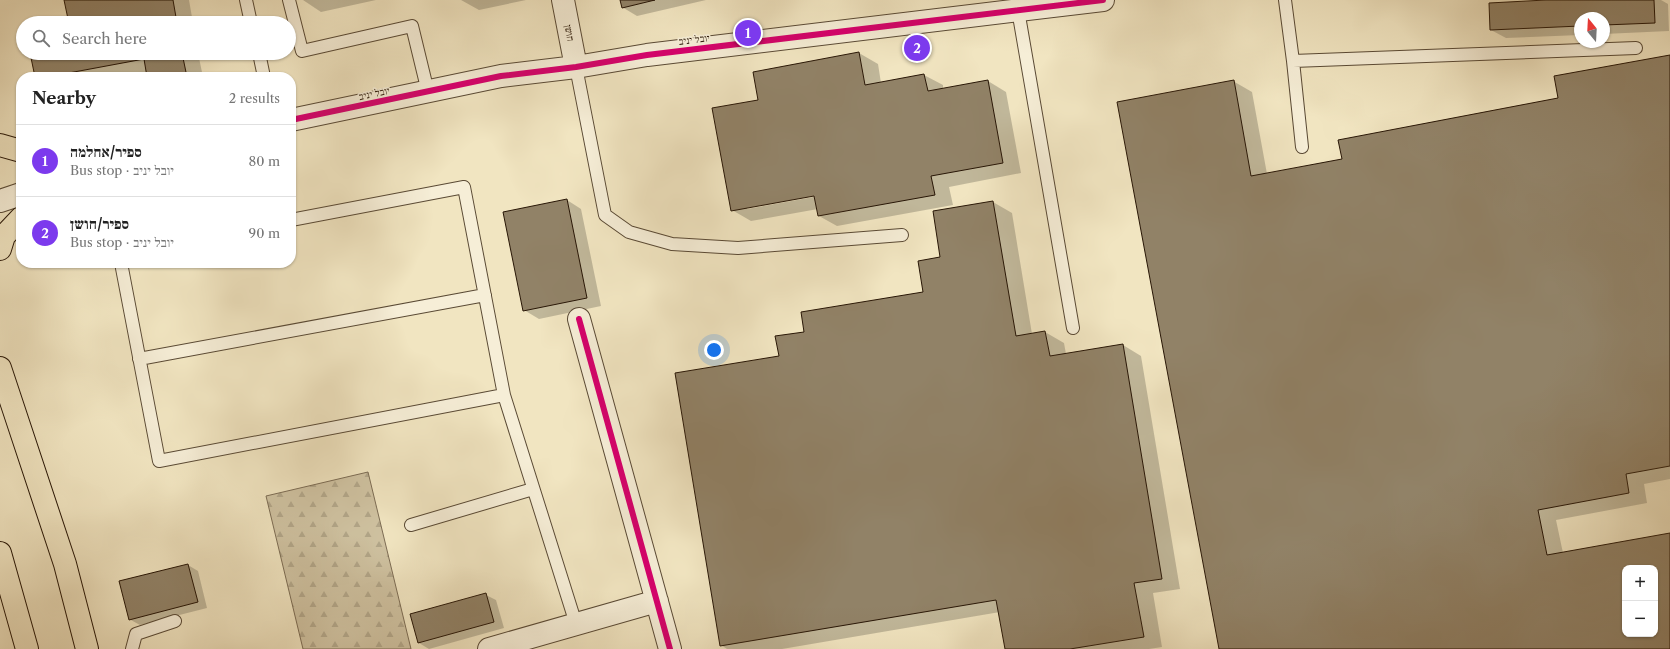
<!DOCTYPE html>
<html lang="en">
<head>
<meta charset="utf-8">
<style>
	:root { --surface:#fff; --page:#f6f6f6; --text:#222; --muted:#767676; --line:#e0e0e0; --accent:#7c3aed }
	body { margin:0; font-family:"Libre Caslon Text","Frank Ruhl Libre",serif; background:var(--page); color:var(--text) }
	.controls { position:absolute; right:12px; bottom:12px; display:grid; overflow:hidden; border-radius:8px; box-shadow:0 1px 3px #0004 }
	.controls button { width:36px; height:36px; display:grid; place-items:center; padding:0; border:0; border-bottom:1px solid var(--line); background:var(--surface); color:var(--text); font:20px sans-serif }
	.compass { position:absolute; left:1574px; top:12px; width:36px; height:36px; border-radius:50%; background:var(--surface); box-shadow:0 1px 3px #0004; rotate:342deg }
	.you { position:absolute; left:714px; top:350px; width:14px; height:14px; margin:-10px; border:3px solid #fff; border-radius:50%; background:#1a73e8; box-shadow:0 0 0 6px #1a73e833 }
	.badge { display:grid; place-items:center; width:26px; height:26px; border-radius:50%; background:var(--accent); color:#fff; font-size:13px; font-weight:700 }
	.pin { position:absolute; translate:-50% -50%; border:2px solid #fff; box-shadow:0 1px 4px #0006 }
	.list { margin:0; padding:0; list-style:none }
	h2 { display:flex; justify-content:space-between; align-items:center; height:52px; margin:0; padding:0 16px; font-size:17px }
	h2 small { font-size:13px; font-weight:400; color:var(--muted) }
	.list li { display:grid; grid-template-columns:26px 1fr auto; gap:12px; align-items:center; box-sizing:border-box; height:72px; padding:0 16px; border-top:1px solid var(--line) }
	.list b { display:block; font-size:15px; white-space:nowrap }
	.list p { margin:0; font-size:13px; white-space:nowrap; color:var(--muted) }
	.list em { font-size:13px; font-style:normal; color:var(--muted) }
	.icon { flex:none; width:22px; height:22px; fill:none; stroke:currentColor; stroke-width:2; stroke-linecap:round; stroke-linejoin:round }
	.map { position:relative; flex:none; width:1670px; height:649px; overflow:hidden }
	.search { position:absolute; background:var(--surface); box-shadow:0 1px 3px #0004; left:16px; top:16px; width:280px; height:44px; display:flex; align-items:center; gap:10px; box-sizing:border-box; padding:0 14px; border-radius:22px; color:var(--muted); font-size:15px }
	.panel { position:absolute; background:var(--surface); box-shadow:0 1px 3px #0004; left:16px; top:72px; width:280px; height:196px; border-radius:16px }
	.map>svg:first-child { display:block }
</style>
</head>
<body>
<div class="map">
<svg width="1670" height="649" viewBox="0 0 1670 649">
	<defs>
		<pattern id="forest-firs" width="22" height="20" patternUnits="userSpaceOnUse"><rect width="22" height="20" fill="#cfc2a1"/><path d="M5 1l3.5 6h-7zM16 11l3.5 6h-7z" fill="#b2a689"/></pattern>
	</defs>
	<rect width="100%" height="100%" fill="#f1e5c1"/>
	<filter id="stains"><feTurbulence type="fractalNoise" baseFrequency=".005" numOctaves="4"/><feColorMatrix values="0 0 0 0 .2 0 0 0 0 .09 0 0 0 0 .02 0 0 0 .5 -.17"/></filter>
	<radialGradient id="worn" r=".72"><stop offset=".6" stop-color="#630" stop-opacity="0"/><stop offset="1" stop-color="#630" stop-opacity=".3"/></radialGradient>
	<path fill="url(#forest-firs)" stroke="#7c6c54" d="M368 472 411 649H303L266 496Z"/>
	<path fill="#0003" fill-rule="evenodd" d="M65 0H189L193 23H54L69 20Z
		M303 0H376L321 12Z
		M461 0H526L479 10Z
		M621 0H706L637 16 622 7Z
		M1566 0H1661L1668 4 1669 31 1604 34V18H1580V35L1506 38 1491 30Z
		M31 53H198L203 77H148L147 72 120 77H36Z
		M859 53 878 64 881 83 924 75 943 85V89L988 81 1006 92 1021 173 949 187 953 205 837 226 819 216 818 209 751 221 732 210 760 100ZM819 194V196L747 209V207Z
		M1670 56V479L1644 484 1647 503 1556 520 1563 553 1670 534V649H1220L1233 81 1252 92 1267 174 1343 160 1559 99ZM1625 568H1655V634H1625Z
		M567 200 581 209 601 306 539 319 524 310Z
		M993 202 1012 213 1032 334 1045 332 1064 343 1066 354 1123 345 1141 356 1180 589 1153 593 1162 647 1149 649H1006L1000 612 782 649H727L721 645 780 357 805 332 924 293 942 258 934 212Z
		M188 565 198 571 207 608 140 625 129 619Z
		M486 595 496 600 504 628 429 649 419 643Z"/>
	<path fill="#918267" stroke="#281606" fill-rule="evenodd" d="M64 0H173L177 23H49L68 19Z
		M620 0H655L622 8Z
		M1546 0H1654L1655 23 1604 25V18H1580V26L1490 30 1489 3Z
		M859 52 865 85 924 74 928 91 988 80 1003 163 931 176 935 195 818 216 814 196 731 211 712 108 758 100 753 72Z
		M30 53H182L187 77H147L144 59 47 77H35Z
		M1670 55V466L1626 474 1629 493 1538 510 1547 555 1670 533V649H1219L1117 102 1234 80 1251 176 1342 159 1338 140 1558 98 1554 76ZM1625 568H1655V634H1625Z
		M567 199 587 298 523 311 503 212Z
		M993 201 1016 336 1045 331 1050 356 1123 344 1162 579 1134 583 1144 637 1070 649H1005L996 600 720 646 675 373 779 356 775 336 804 332 801 312 923 292 918 261 940 257 933 211Z
		M188 564 198 602 129 620 119 581Z
		M486 593 494 622 418 643 410 614Z"/>
	<g fill="none" stroke-linecap="round" stroke-linejoin="round">
		<g stroke="#5a4a35" stroke-width="14">
			<path id="service" d="M246 0 251 23
				M289 0 302 51 412 26 428 92
				M1285 0 1293 61 1636 48
				M1018 10 1073 328
				M259 53 264 77
				M1293 61 1302 147
				M576 67 605 215 629 232 672 244 738 248 902 235
				M121 263 159 461 504 395 464 187 291 220
				M139 359 485 295
				M504 395 576 624
				M411 525 533 489
				M132 649 136 634 175 621"/>
		</g>
		<g stroke="#5a4a35" stroke-width="24">
			<path id="minor" d="M563 0 576 67
				M291 120 501 76 576 67 647 55 1103 0
				M0 201 21 194
				M579 319 670 649
				M489 649 657 601"/>
		</g>
		<g stroke="#281606" stroke-width="24">
			<path id="trunk" d="M0 145 21 151
				M0 249 4 236 21 218
				M0 368 65 564 87 649
				M0 553 27 649"/>
		</g>
		<use href="#service" stroke="#f6eed7" stroke-width="12"/>
		<use href="#minor" stroke="#f6eed7" stroke-width="22"/>
		<use href="#trunk" stroke="#f1e5c1" stroke-width="22"/>
		<g stroke="#f6eed7" stroke-width="8">
			<path id="cycleway" d="M291 120 501 76 576 67 647 55 1103 0
				M579 319 670 649"/>
		</g>
		<use href="#cycleway" stroke="#d6006c" stroke-width="6"/>
	</g>
	<g text-anchor="middle" stroke-width="3" stroke-linejoin="round" paint-order="stroke">
		<g font-size="10" fill="#281606" stroke="#f6eed7">
			<text transform="translate(570 33) rotate(79)" y="4">חושן</text>
			<text transform="translate(694 39) rotate(-7)" y="4">יובל יניב</text>
			<text transform="translate(374 93) rotate(-12)" y="4">יובל יניב</text>
		</g>
	</g>
	<rect width="100%" height="100%" filter="url(#stains)"/>
	<rect width="100%" height="100%" fill="url(#worn)"/>
</svg>
<div class="controls">
<button>+</button>
<button>−</button>
</div>
<svg class="compass" viewBox="-18 -18 36 36"><path d="M0-13l5 13h-10z" fill="#e53935"/><path d="M0 13l5-13h-10z" fill="#767676"/></svg>
<div class="you"></div>
<div class="pin badge" style="left:748px;top:33px">1</div>
<div class="pin badge" style="left:917px;top:48px">2</div>
<div class="search"><svg class="icon" aria-label="search" viewBox="0 0 24 24"><circle cx="10" cy="10" r="6"/><path d="M15 15l6 6"/></svg>Search here</div>
<section class="panel">
<h2>Nearby<small>2 results</small></h2>
<ul class="list">
<li><span class="badge">1</span><div><b>ספיר/אחלמה</b><p>Bus stop · יובל יניב</p></div><em>80 m</em></li>
<li><span class="badge">2</span><div><b>ספיר/חושן</b><p>Bus stop · יובל יניב</p></div><em>90 m</em></li>
</ul>
</section>
</div>
</body>
</html>
